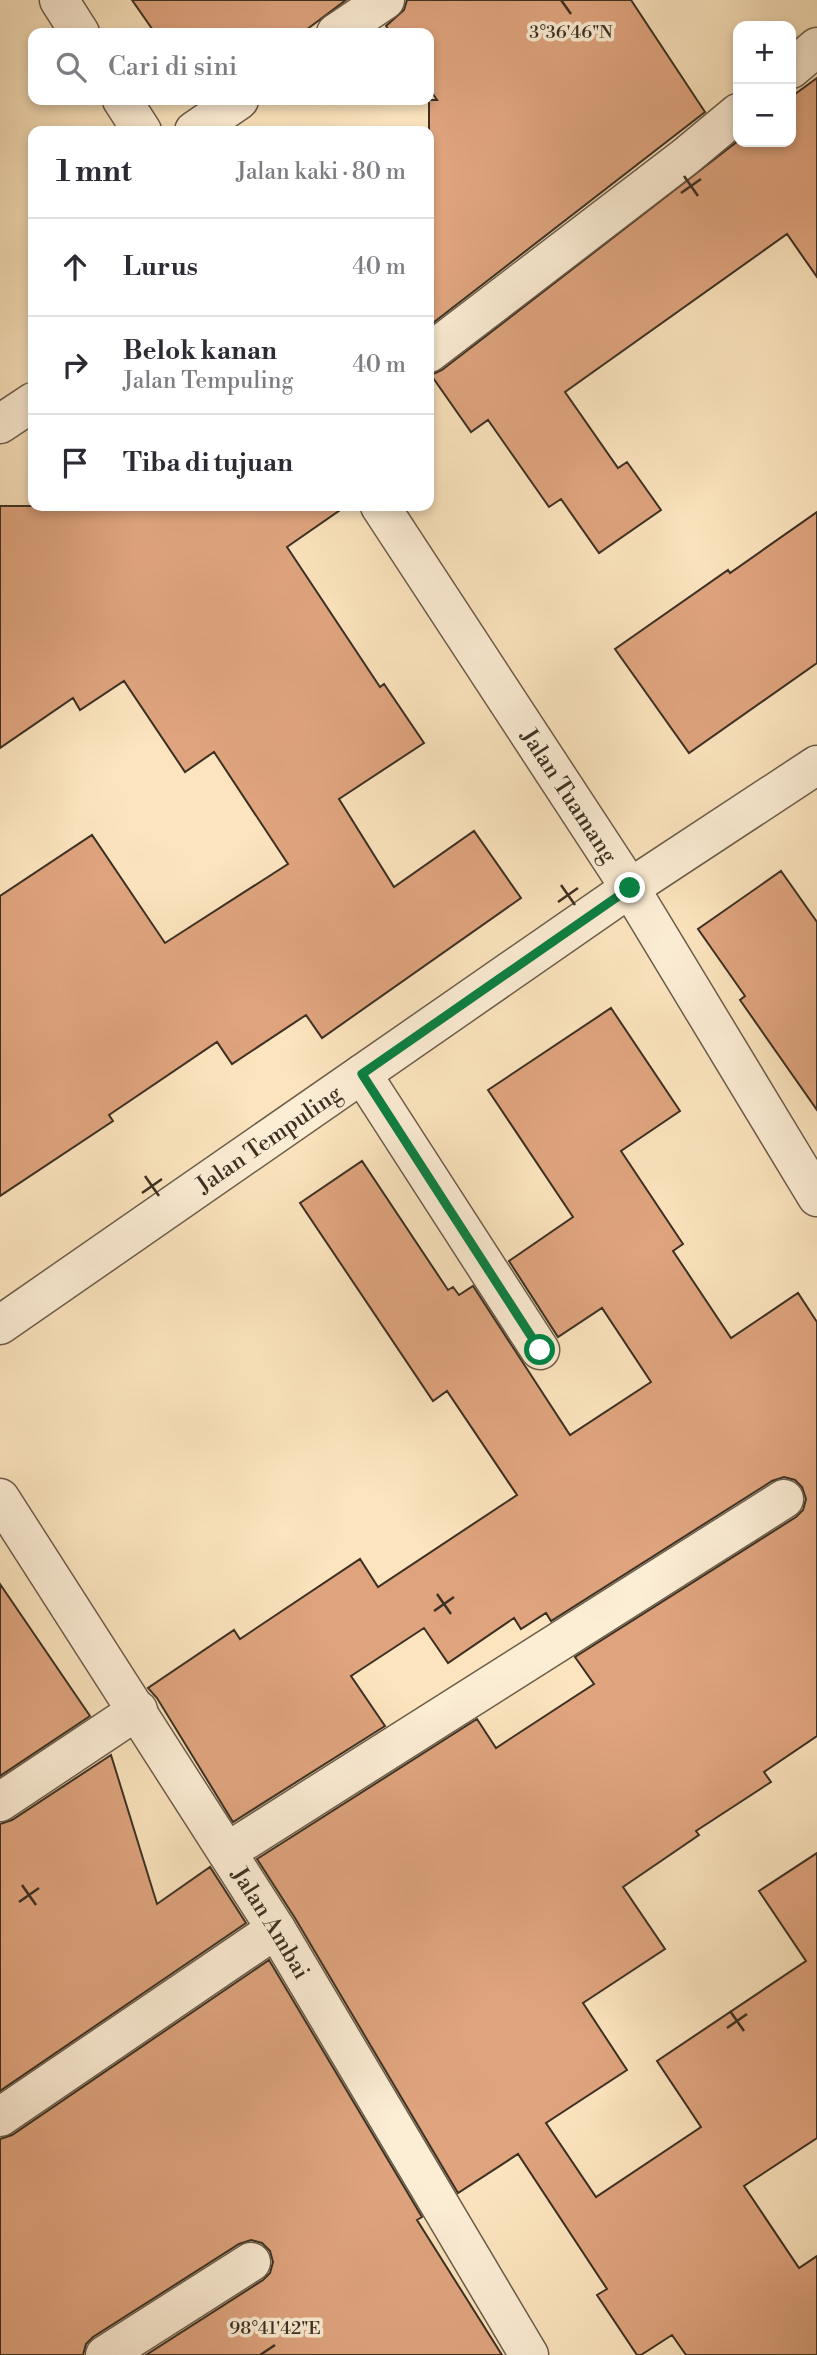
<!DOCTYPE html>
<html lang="id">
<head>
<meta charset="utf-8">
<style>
	:root { --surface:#fff; --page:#f7f7f7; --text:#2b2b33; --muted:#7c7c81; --line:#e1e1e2 }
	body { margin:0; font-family:"Libre Bodoni",serif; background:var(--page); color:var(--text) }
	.controls { position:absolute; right:21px; top:21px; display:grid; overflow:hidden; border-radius:14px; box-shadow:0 4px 10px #0003 }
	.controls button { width:63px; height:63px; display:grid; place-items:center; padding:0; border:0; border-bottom:2px solid var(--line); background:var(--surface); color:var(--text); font:35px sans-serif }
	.stop { position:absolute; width:21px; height:21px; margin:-16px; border:5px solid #0b8043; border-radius:50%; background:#fff }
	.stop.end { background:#0b8043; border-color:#fff; box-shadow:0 2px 7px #0008 }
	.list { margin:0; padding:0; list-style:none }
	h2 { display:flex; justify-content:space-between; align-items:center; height:91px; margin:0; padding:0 28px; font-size:30px }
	h2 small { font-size:23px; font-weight:400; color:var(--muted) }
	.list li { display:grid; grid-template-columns:46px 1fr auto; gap:21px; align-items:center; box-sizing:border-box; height:98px; padding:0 28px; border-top:2px solid var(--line) }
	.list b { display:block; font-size:26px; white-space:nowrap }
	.list p { margin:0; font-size:23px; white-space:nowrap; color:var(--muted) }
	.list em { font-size:23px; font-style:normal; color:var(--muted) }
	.icon { flex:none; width:38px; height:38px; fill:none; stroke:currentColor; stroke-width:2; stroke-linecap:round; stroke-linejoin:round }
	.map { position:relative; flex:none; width:817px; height:2355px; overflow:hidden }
	.search { position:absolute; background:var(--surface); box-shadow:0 4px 10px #0003; left:28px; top:28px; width:406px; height:77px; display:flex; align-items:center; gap:18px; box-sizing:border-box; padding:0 24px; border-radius:14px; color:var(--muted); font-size:26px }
	.panel { position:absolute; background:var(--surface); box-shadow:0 4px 10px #0003; left:28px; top:126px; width:406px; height:385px; border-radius:14px }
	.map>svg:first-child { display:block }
</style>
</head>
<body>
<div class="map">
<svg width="817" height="2355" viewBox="0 0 817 2355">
	<rect width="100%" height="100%" fill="#fbe4be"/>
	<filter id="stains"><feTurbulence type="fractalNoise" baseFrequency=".00286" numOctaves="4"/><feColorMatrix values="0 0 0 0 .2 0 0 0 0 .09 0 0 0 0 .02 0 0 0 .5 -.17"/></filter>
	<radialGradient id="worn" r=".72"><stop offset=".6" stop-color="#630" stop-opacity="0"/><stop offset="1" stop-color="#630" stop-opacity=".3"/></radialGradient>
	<path fill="#dfa47e" stroke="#3c3023" stroke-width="2" d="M132 0H346L302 33H155Z
		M407 0H631L705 112 429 326V100H437L429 88V33H391L386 26 404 10Z
		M817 78V277L787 234 565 392 618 468 627 462 661 510 599 553 561 499 549 507 488 420 471 432 431 375 442 370 738 141 791 142V97Z
		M0 506H346L287 547 380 687 384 684 424 743 339 799 394 887 474 831 521 898 322 1038 306 1015 232 1064 217 1042 109 1115 113 1121 0 1196V896L92 835 165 943 288 864 214 752 185 772 124 681 80 710 73 698 0 748Z
		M817 512V663L689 753 615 649 728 570 730 573Z
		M781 871 817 922V1110L740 1000 745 996 698 929Z
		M611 1008 680 1111 621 1151 683 1244 673 1251 731 1338 798 1293 817 1322V1736L764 1772 771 1782 696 1831 699 1835 623 1887 665 1949 583 2003 627 2070 546 2123 596 2197 701 2127 657 2061 806 1961 759 1891 817 1853V2138L744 2186 799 2268 817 2256V2355H686L672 2335 641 2355H637L597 2295 607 2289 518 2154 458 2193 295 1918 257 1859 477 1719 496 1748 594 1684 575 1657 796 1517 803 1510 806 1499 802 1487 795 1480 784 1477 772 1481 551 1621 546 1613 521 1629 514 1618 448 1663 424 1628 351 1676 385 1726 233 1822 157 1698 148 1688 234 1630 240 1639 360 1559 378 1587 517 1495 447 1391 433 1401 300 1203 362 1161 448 1290 453 1287 459 1295 473 1286 570 1435 651 1382 602 1308 558 1337 509 1261 573 1217 488 1090Z
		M0 1584 90 1716 0 1776Z
		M111 1755 157 1904 210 1867 246 1923 0 2091V1824L12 1820Z
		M269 1960 422 2217 417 2220 502 2355H146L263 2280 270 2273 273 2262 270 2251 262 2243 251 2240 239 2244 93 2337 86 2344 83 2355H0V2139L12 2135Z"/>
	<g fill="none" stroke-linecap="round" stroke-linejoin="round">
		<g stroke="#6c5d4a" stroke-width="41">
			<g id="minor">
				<path d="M59 0 80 33"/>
				<path d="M336 33 385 0"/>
				<path d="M791 69 817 47"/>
				<path d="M122 100 142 131"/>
				<path d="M194 131 239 100"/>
				<path d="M429 353 685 157 738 113"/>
				<path d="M0 424 33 402"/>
				<path id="s1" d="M380 506 630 888 817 1197"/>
				<path d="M362 1074 540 1350"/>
				<path id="s2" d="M0 1498 276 1929 529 2355"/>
				<path d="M0 1802 138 1710"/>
				<path d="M227 1852 784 1499"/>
				<path d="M0 2117 276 1929"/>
				<path d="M105 2355 251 2262"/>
			</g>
		</g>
		<g stroke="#6c5d4a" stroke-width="41">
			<g id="tertiary">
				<path id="s3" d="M0 1325 630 888 817 765"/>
			</g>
		</g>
		<use href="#minor" stroke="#fcedd5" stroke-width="38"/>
		<use href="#tertiary" stroke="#fcedd5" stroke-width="38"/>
	</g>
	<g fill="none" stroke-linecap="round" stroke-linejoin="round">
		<path stroke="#0b8043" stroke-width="9" d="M540 1350 362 1074 630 888"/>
	</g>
	<path fill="none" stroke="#3c3023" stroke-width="2.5" d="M561 0 571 14M684 176 698 196M681 193 701 179M561 885 575 905M558 902 578 888M145 1176 159 1196M142 1193 162 1179M437 1594 451 1614M434 1611 454 1597M22 1885 36 1905M19 1902 39 1888M730 2011 744 2031M727 2028 747 2014M260 2355 275 2345"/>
	<g text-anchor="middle" stroke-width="7" stroke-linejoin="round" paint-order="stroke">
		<g font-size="23" fill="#3c3023" stroke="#fcedd5">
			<text dy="8" stroke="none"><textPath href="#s1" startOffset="346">Jalan Tuamang</textPath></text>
			<text dy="8" stroke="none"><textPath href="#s3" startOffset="327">Jalan Tempuling</textPath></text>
			<text dy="8" stroke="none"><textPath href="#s2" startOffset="504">Jalan Ambai</textPath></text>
		</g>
	</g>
	<g font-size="18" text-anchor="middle" fill="#3c3023" stroke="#fcedd5" stroke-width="7" stroke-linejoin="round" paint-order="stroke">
		<text x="571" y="38">3°36'46"N</text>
		<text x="275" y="2334">98°41'42"E</text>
	</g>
	<rect width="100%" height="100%" filter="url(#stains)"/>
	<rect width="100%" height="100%" fill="url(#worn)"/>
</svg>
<div class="controls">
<button>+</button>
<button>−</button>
</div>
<div class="stop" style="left:540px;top:1350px"></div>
<div class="stop end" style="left:630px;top:888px"></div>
<div class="search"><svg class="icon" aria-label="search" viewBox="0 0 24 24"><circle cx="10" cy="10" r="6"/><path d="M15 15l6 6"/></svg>Cari di sini</div>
<section class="panel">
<h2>1 mnt<small>Jalan kaki · 80 m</small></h2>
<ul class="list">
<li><svg class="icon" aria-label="ahead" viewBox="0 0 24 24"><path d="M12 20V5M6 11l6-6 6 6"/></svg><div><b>Lurus</b></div><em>40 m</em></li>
<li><svg class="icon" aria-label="right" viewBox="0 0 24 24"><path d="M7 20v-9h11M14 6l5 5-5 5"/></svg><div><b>Belok kanan</b><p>Jalan Tempuling</p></div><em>40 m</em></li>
<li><svg class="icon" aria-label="arrive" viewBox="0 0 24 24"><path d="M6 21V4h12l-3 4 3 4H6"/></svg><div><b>Tiba di tujuan</b></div></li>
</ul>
</section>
</div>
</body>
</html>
